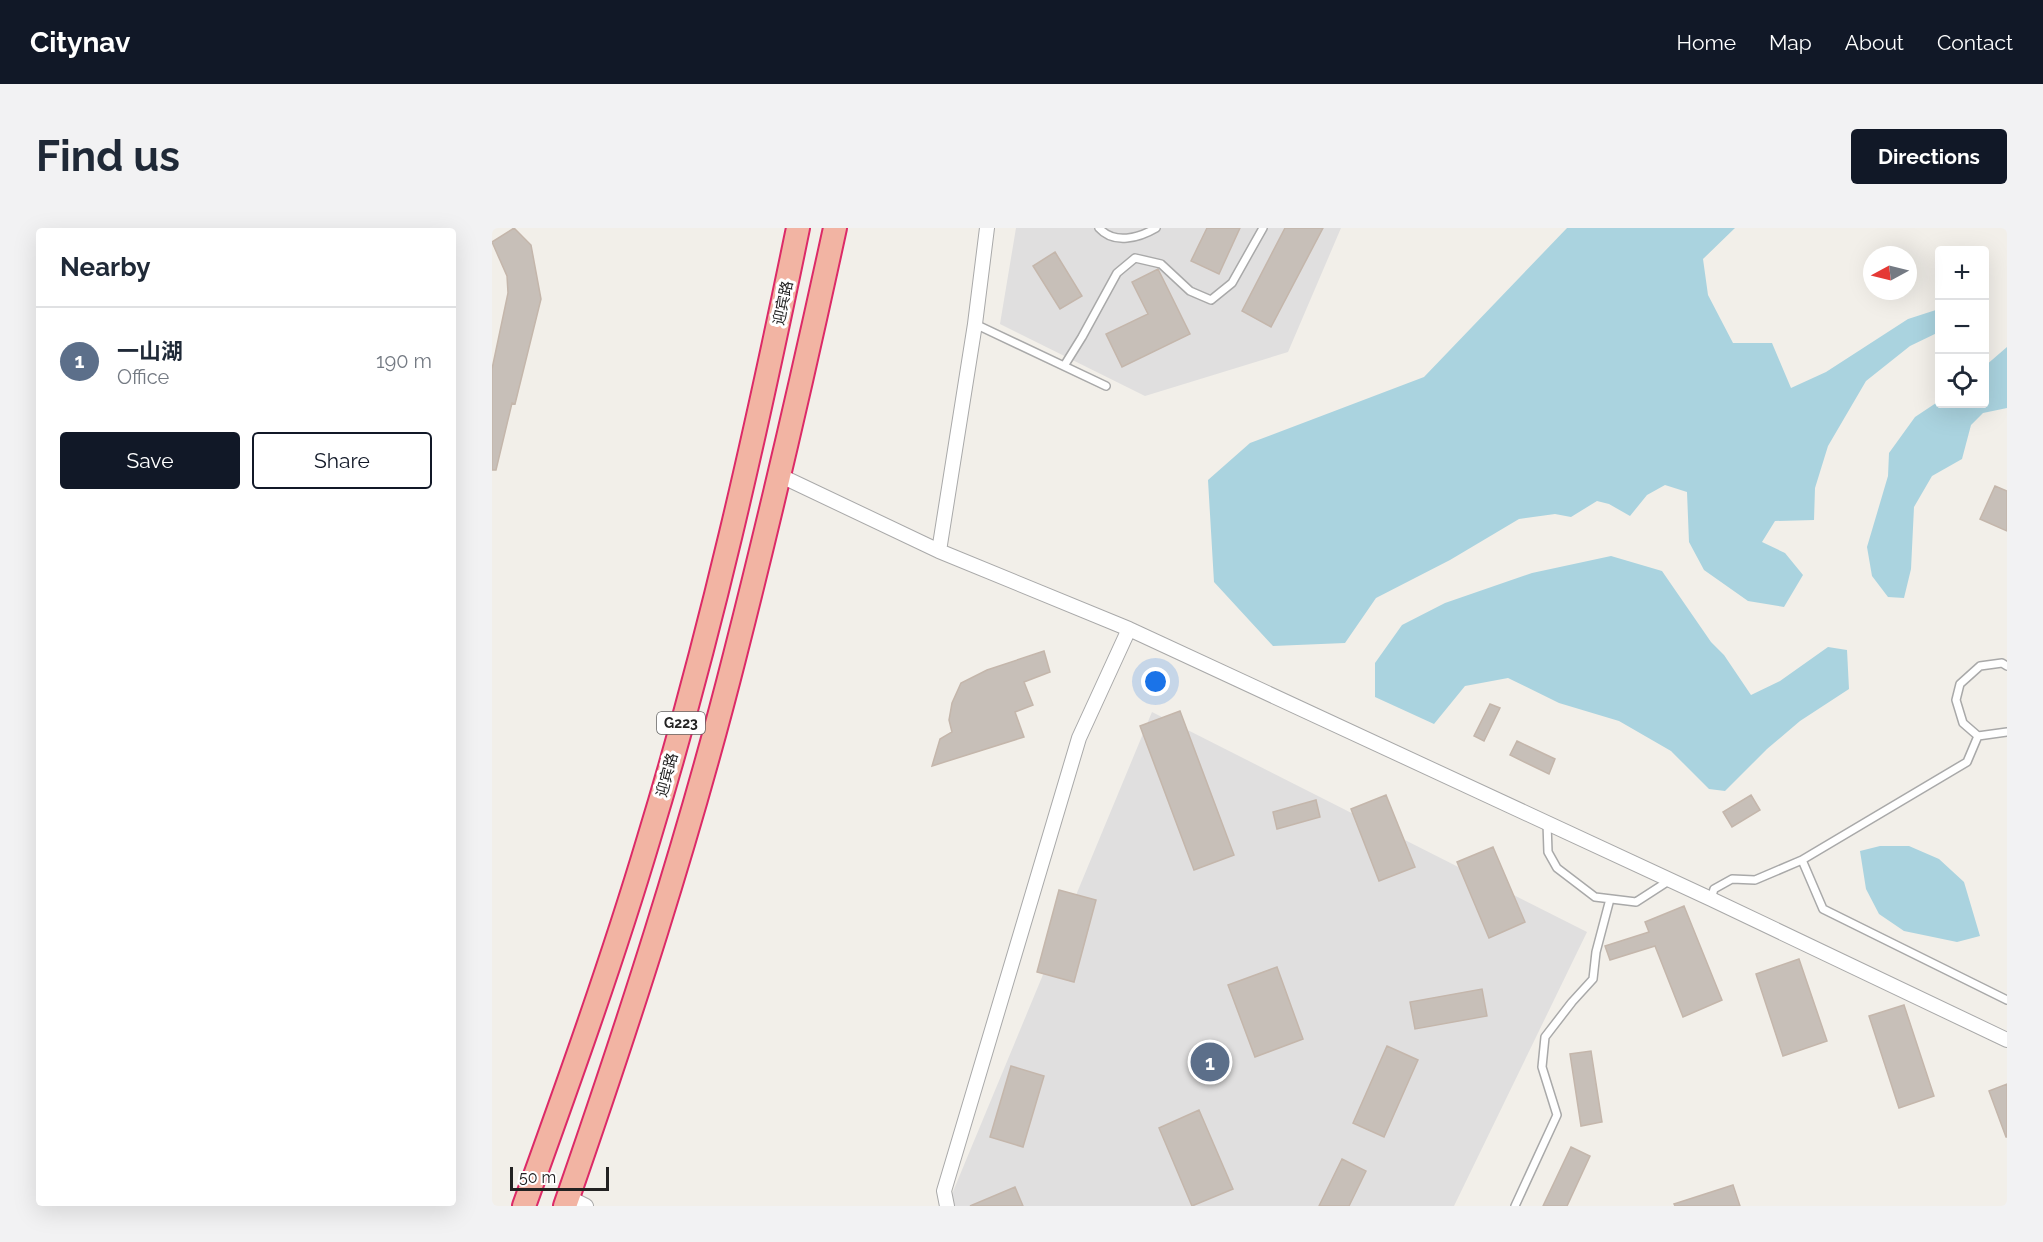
<!DOCTYPE html>
<html lang="en">
<head>
<meta charset="utf-8">
<style>
	:root { --surface:#fff; --page:#f2f2f3; --text:#1f2937; --muted:#747a83; --line:#e0e1e3; --accent:#111827 }
	body { margin:0; font-family:Raleway,"Noto Sans SC",sans-serif; background:var(--page); color:var(--text) }
	.controls { position:absolute; right:18px; top:18px; display:grid; overflow:hidden; border-radius:6px; box-shadow:0 6px 24px #0002 }
	.controls button { width:54px; height:54px; display:grid; place-items:center; padding:0; border:0; border-bottom:2px solid var(--line); background:var(--surface); color:var(--text); font:30px sans-serif }
	.compass { position:absolute; left:1371px; top:18px; width:54px; height:54px; border-radius:50%; background:var(--surface); box-shadow:0 6px 24px #0002; rotate:263deg }
	.scale { position:absolute; left:18px; bottom:15px; width:99px; box-sizing:border-box; padding-left:6px; border:3px solid #222; border-top:0; font-size:16px; line-height:21px; white-space:nowrap; color:#222; -webkit-text-stroke:4px #fff; paint-order:stroke }
	.you { position:absolute; left:664px; top:454px; width:21px; height:21px; margin:-15px; border:4px solid #fff; border-radius:50%; background:#1a73e8; box-shadow:0 0 0 9px #1a73e833 }
	.badge { display:grid; place-items:center; width:39px; height:39px; border-radius:50%; background:var(--accent); color:#fff; font-size:20px; font-weight:700 }
	.pin { position:absolute; translate:-50% -50%; border:3px solid #fff; box-shadow:0 2px 6px #0006 }
	.list { margin:0; padding:0; list-style:none }
	h2 { display:flex; justify-content:space-between; align-items:center; height:78px; margin:0; padding:0 24px; font-size:26px }
	h2 small { font-size:20px; font-weight:400; color:var(--muted) }
	.list li { display:grid; grid-template-columns:39px 1fr auto; gap:18px; align-items:center; box-sizing:border-box; height:108px; padding:0 24px; border-top:2px solid var(--line) }
	.list b { display:block; font-size:22px; white-space:nowrap }
	.list p { margin:0; font-size:20px; white-space:nowrap; color:var(--muted) }
	.list em { font-size:20px; font-style:normal; color:var(--muted) }
	.actions { display:flex; gap:12px; padding:18px 24px }
	.actions a { flex:1; padding:14px 0; border:2px solid var(--accent); border-radius:6px; text-align:center; font-size:21px; color:var(--accent) }
	.actions .main { background:var(--accent); color:#fff }
	.icon { flex:none; width:33px; height:33px; fill:none; stroke:currentColor; stroke-width:2; stroke-linecap:round; stroke-linejoin:round }
	.map { position:relative; flex:none; width:1515px; height:978px; overflow:hidden; border-radius:6px }
	header { display:flex; align-items:center; gap:36px; box-sizing:border-box; height:84px; padding:0 30px; background:var(--accent); color:#fff }
	header strong { font-size:28px }
	nav { display:flex; gap:33px; margin-inline-start:auto; font-size:21px }
	.intro { display:flex; align-items:center; justify-content:space-between; box-sizing:border-box; height:144px; padding:0 36px }
	h1 { margin:0; font-size:42px }
	.button { padding:15px 27px; border-radius:6px; background:var(--accent); color:#fff; font-size:21px; font-weight:700 }
	main { display:flex; gap:36px; padding:0 36px }
	aside { flex:1; background:var(--surface); border-radius:6px; box-shadow:0 6px 24px #0002 }
	.map>svg:first-child { display:block }
</style>
</head>
<body>
<header>
<strong>Citynav</strong>
<nav><a>Home</a><a>Map</a><a>About</a><a>Contact</a></nav>
</header>
<div class="intro"><h1>Find us</h1><a class="button">Directions</a></div>
<main>
<aside>
<h2>Nearby<small></small></h2>
<ul class="list">
<li><span class="badge" style="background:#5c6f8a">1</span><div><b>一山湖</b><p>Office</p></div><em>190 m</em></li>
</ul>
<div class="actions"><a class="main">Save</a><a>Share</a></div>
</aside>
<div class="map">
<svg width="1515" height="978" viewBox="0 0 1515 978">
	<rect width="100%" height="100%" fill="#f2efe9"/>
	<path fill="#e0dfdf" d="M524 0H849L796 124 653 168 508 96Z
		M660 484 1095 704 962 978H455Z"/>
	<path fill="#aad3df" d="M1075 0H1243L1211 31 1216 67 1241 115H1280L1299 160 1334 144 1416 91 1447 81V104L1418 118 1374 153 1336 218 1323 260 1322 292 1283 293 1270 314 1293 325 1311 347 1292 379 1256 373 1212 342 1197 314 1195 264 1173 257 1155 267 1138 288 1117 276 1105 273 1079 289 1063 286 1027 291 958 332 884 370 853 415 781 418 722 354 716 252 758 215 932 149Z
		M1515 119V180L1491 185 1479 197 1470 231 1440 248 1422 279 1419 341 1412 370 1396 369 1380 348 1375 319 1396 248 1397 225 1423 189 1447 173 1448 176H1492L1493 138Z
		M1119 328 1170 343 1219 414 1232 427 1259 467 1288 453 1336 419 1355 422 1357 461 1308 493 1275 521 1233 563 1217 561 1179 523 1127 493 1067 475 1016 450 973 458 942 496 883 469V435L910 397 953 375 1040 345Z
		M1388 618H1417L1447 631 1472 654 1488 708 1465 714 1412 703 1387 686 1374 661 1368 623Z"/>
	<path fill="#c7bfb8" stroke="#c4b6ab" stroke-width="1.5" d="M22 0 39 17 49 71 23 176 20 175 4 242H0V141L16 65 15 48 0 14Z
		M715 0H748L727 46 699 33Z
		M793 0H831L779 99 750 83Z
		M563 24 590 68 568 81 541 38Z
		M666 41 698 106 630 139 614 106 656 86 640 54Z
		M1503 258 1515 263V303L1488 291Z
		M552 423 558 444 532 454 541 477 523 484 532 509 440 538 448 511 460 504 457 492 460 475 469 455 495 442Z
		M998 476 1008 480 992 513 982 508Z
		M688 483 742 627 702 642 648 498Z
		M1025 513 1063 531 1057 546 1018 527Z
		M894 567 923 639 887 653 859 581Z
		M1259 567 1268 582 1240 599 1231 584Z
		M824 572 828 589 785 601 781 584Z
		M1001 619 1033 694 997 710 965 634Z
		M567 662 604 672 582 754 545 744Z
		M1192 678 1230 772 1191 789 1163 718 1118 732 1113 718 1157 704 1153 694Z
		M1307 731 1335 813 1291 828 1264 746Z
		M785 739 811 811 763 829 736 757Z
		M990 761 995 788 923 801 918 774Z
		M1412 777 1442 868 1407 880 1377 788Z
		M895 818 926 832 892 909 861 895Z
		M1099 823 1110 894 1089 898 1078 826Z
		M519 838 552 848 531 919 498 909Z
		M1515 856V909H1514L1497 863Z
		M707 882 741 961 700 978 667 900Z
		M1079 919 1098 928 1075 978H1051Z
		M850 931 874 943 857 978H827Z
		M1241 957 1248 978H1183L1182 976Z
		M523 959 531 978H478Z"/>
	<g fill="none" stroke-linecap="round" stroke-linejoin="round">
		<g stroke="#a9a9a9" stroke-width="10">
			<path id="service" d="M607 0C622 17 647 10 664 0
				M483 96 614 158
				M572 138 590 109 625 45 643 30 669 36 698 63 719 72 740 55 771 0
				M1486 508 1475 534 1310 632 1331 681 1515 772
				M1486 508 1471 495 1464 472 1468 456 1488 438 1510 435 1515 438
				M1486 508 1515 504
				M1055 595 1056 624 1065 640 1103 669 1144 674 1178 652
				M1219 671 1222 661 1240 651 1263 652 1310 632
				M1023 978 1065 887 1050 839 1053 809 1080 774 1101 751 1104 724 1118 671"/>
		</g>
		<g stroke="#a9a9a9" stroke-width="16">
			<path id="minor" d="M287 247 447 323 637 401 1219 671 1515 812
				M447 323 483 96 495 0
				M76 969 94 978
				M455 978 452 963 587 510 637 401"/>
		</g>
		<g stroke="#dc2a67" stroke-width="26">
			<path id="trunk" d="M32 978C76 856 120 734 157 610 218 410 264 205 306 0
				M73 978C136 797 196 613 243 427 279 286 312 143 343 0"/>
		</g>
		<use href="#service" stroke="#fff" stroke-width="7"/>
		<use href="#minor" stroke="#fff" stroke-width="14"/>
		<use href="#trunk" stroke="#f2b4a3" stroke-width="22"/>
	</g>
	<g text-anchor="middle" stroke-width="6" stroke-linejoin="round" paint-order="stroke">
		<rect fill="#fff" stroke="#646464" stroke-width="1.5" x="165" y="484" width="48" height="22" rx="4.5"/>
		<g font-size="14" font-weight="bold" fill="#222">
			<text x="189" y="500">G223</text>
		</g>
		<g font-size="15" fill="#222" stroke="#fff">
			<text transform="translate(291 75) rotate(-78)" y="5">迎宾路</text>
			<text transform="translate(175 547) rotate(-75)" y="5">迎宾路</text>
		</g>
	</g>
</svg>
<div class="controls">
<button>+</button>
<button>−</button>
<button><svg class="icon" aria-label="locate" viewBox="0 0 24 24"><circle cx="12" cy="12" r="6"/><path d="M12 2v4M12 18v4M2 12h4M18 12h4"/></svg></button>
</div>
<svg class="compass" viewBox="-18 -18 36 36"><path d="M0-13l5 13h-10z" fill="#e53935"/><path d="M0 13l5-13h-10z" fill="#747a83"/></svg>
<div class="scale">50 m</div>
<div class="you"></div>
<div class="pin badge" style="left:718px;top:834px;background:#5c6f8a">1</div>
</div>
</main>
</body>
</html>
